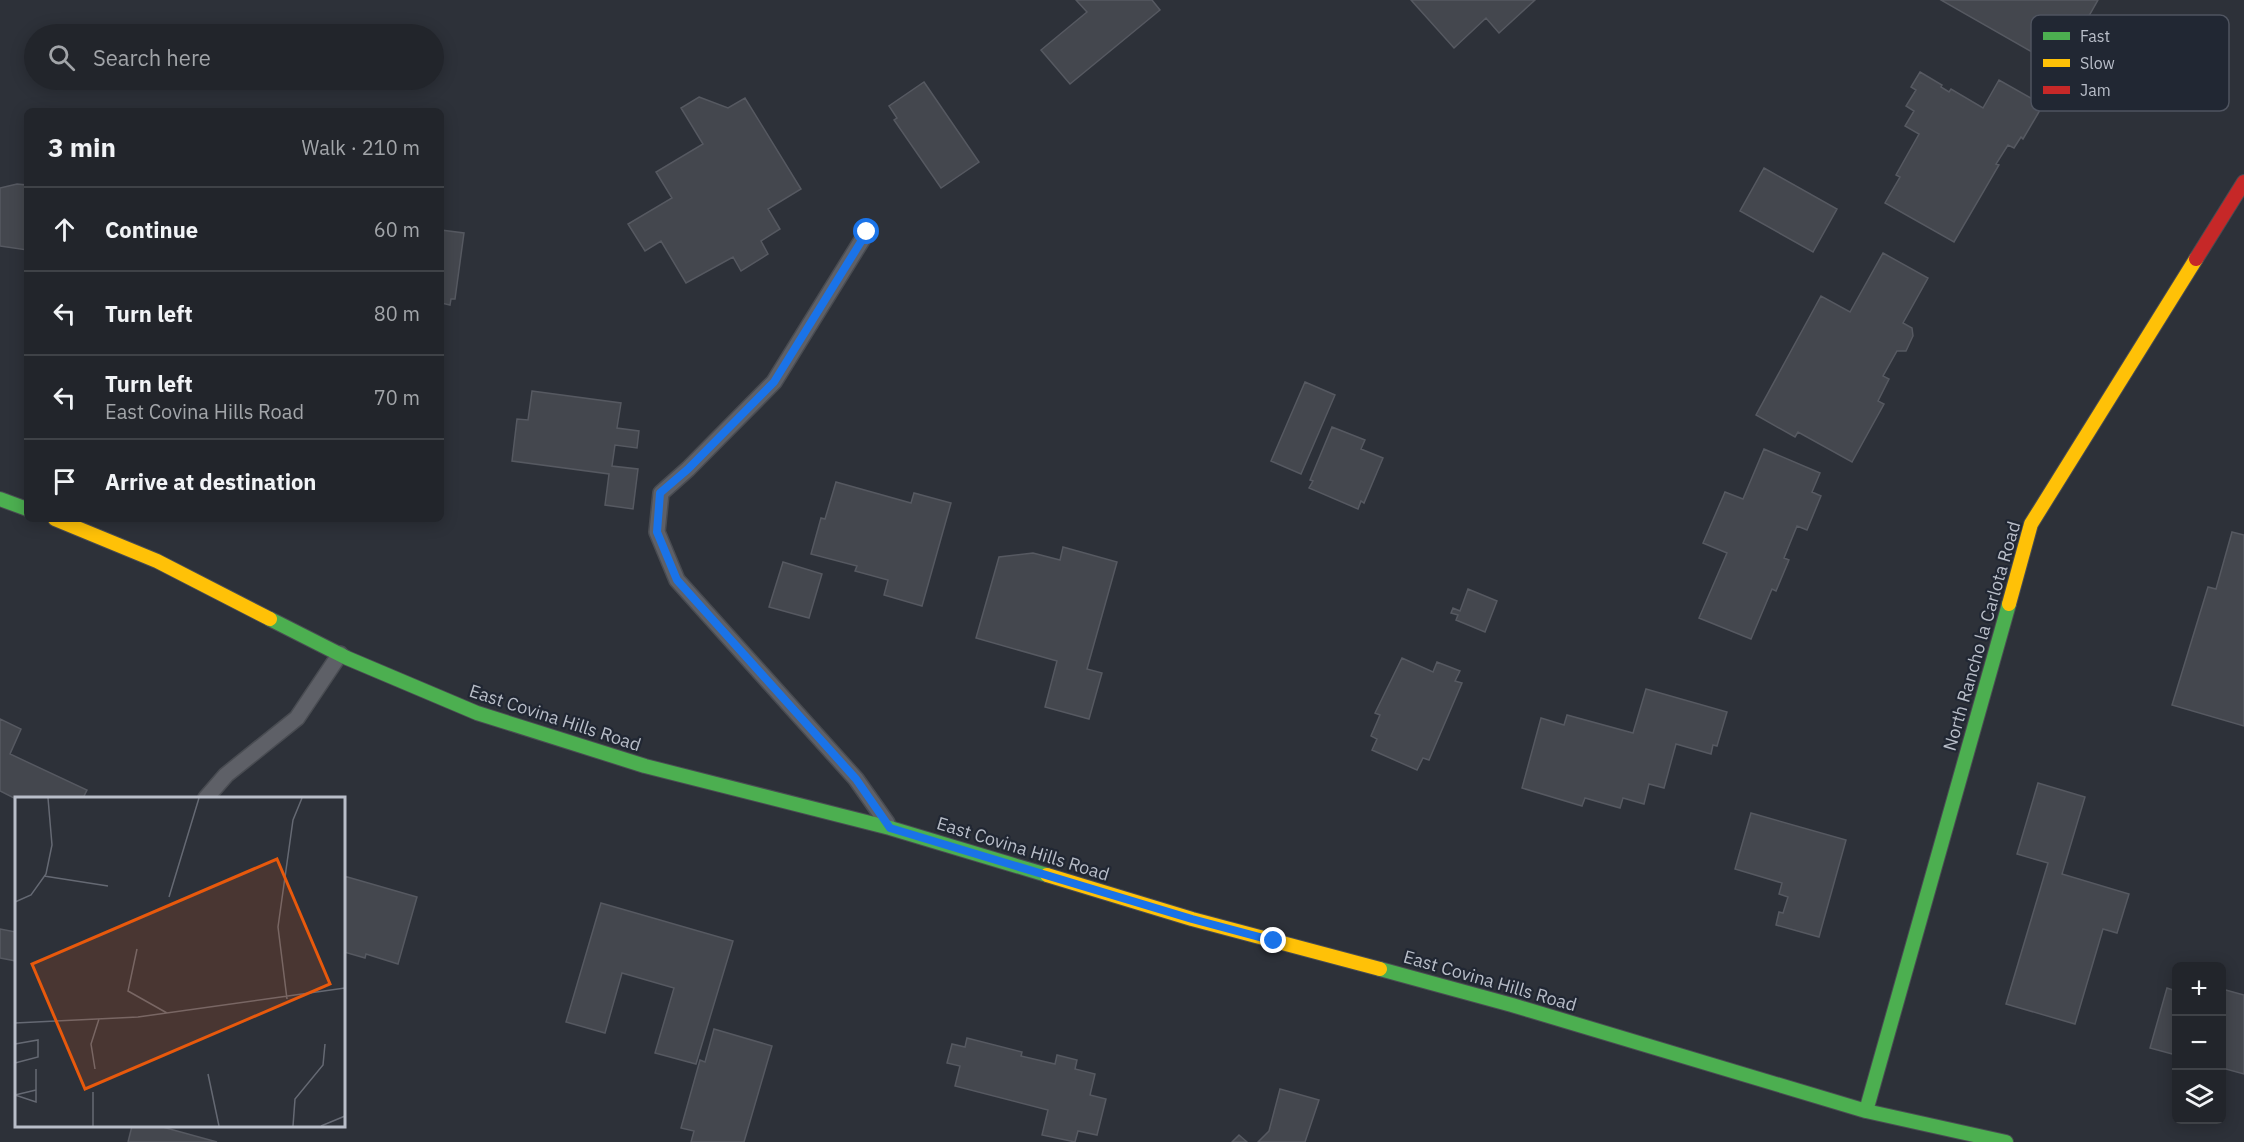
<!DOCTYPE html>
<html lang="en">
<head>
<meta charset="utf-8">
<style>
	:root { --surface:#22252b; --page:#2a2d33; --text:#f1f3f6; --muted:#a2a5a9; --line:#3f4247 }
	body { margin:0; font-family:"IBM Plex Sans",sans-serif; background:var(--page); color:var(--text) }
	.controls { position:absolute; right:18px; bottom:18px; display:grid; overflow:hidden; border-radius:9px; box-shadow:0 3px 15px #0003 }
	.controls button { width:54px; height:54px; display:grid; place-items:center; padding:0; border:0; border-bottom:2px solid var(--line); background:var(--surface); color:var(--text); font:30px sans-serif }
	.stop { position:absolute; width:18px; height:18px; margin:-14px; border:4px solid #1a73e8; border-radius:50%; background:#fff }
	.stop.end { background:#1a73e8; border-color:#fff; box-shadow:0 2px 6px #0008 }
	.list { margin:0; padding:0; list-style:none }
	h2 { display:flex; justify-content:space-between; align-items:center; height:78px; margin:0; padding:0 24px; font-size:26px }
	h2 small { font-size:20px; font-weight:400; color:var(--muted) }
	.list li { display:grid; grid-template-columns:39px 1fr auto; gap:18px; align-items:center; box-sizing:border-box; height:84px; padding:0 24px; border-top:2px solid var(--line) }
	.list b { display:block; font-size:22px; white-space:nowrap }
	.list p { margin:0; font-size:20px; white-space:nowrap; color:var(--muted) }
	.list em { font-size:20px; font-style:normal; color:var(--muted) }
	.icon { flex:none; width:33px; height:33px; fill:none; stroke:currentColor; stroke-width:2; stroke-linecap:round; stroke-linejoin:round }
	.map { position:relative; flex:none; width:2244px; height:1142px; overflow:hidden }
	.search { position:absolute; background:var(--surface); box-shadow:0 3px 15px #0003; left:24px; top:24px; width:420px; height:66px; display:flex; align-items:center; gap:15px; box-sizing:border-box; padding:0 21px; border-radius:33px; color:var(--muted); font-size:22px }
	.panel { position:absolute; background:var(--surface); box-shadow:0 3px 15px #0003; left:24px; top:108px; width:420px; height:414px; border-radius:9px }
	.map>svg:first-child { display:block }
</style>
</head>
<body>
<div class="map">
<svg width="2244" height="1142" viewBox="0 0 2244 1142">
	<rect width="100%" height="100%" fill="#2d3139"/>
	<path fill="#44474e" stroke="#565961" stroke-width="1.5" d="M1076 0H1152L1160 10 1070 84 1041 50 1087 12Z
		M1411 0H1535L1499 33 1486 18 1454 48Z
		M1941 0H2098L2077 37 2064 28 2046 60Z
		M1920 72 1942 85 1941 87 1949 92 1951 89 1983 108 1999 80 2043 105 2023 139 2021 137 2014 148 2008 145 1996 164 1999 165 1954 242 1885 203 1900 177 1896 175 1919 134 1905 126 1914 111 1906 106 1916 90 1911 87Z
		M924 82 979 162 941 188 894 120 897 118 889 106Z
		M699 97 728 108 745 98 801 189 768 209 780 229 761 241 768 254 741 271 733 257 686 283 661 241 645 251 628 224 672 198 656 172 703 144 681 108Z
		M1764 168 1837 209 1813 252 1740 211Z
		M17 184 27 185V250L0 246V188Z
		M441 230 464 233 455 299H451L450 305 441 303Z
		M1883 253 1928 278 1903 323 1912 328 1913 336 1906 351H1897L1883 376 1889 379 1878 401 1884 404 1852 462 1798 432 1795 437 1756 415 1821 296 1850 312Z
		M1305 382 1335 395 1301 474 1271 461Z
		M532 391 621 403 617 428 639 431 637 448 615 445 612 466 638 469 633 509 605 505 609 474 512 461 517 419 528 420Z
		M1332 427 1365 440 1361 449 1383 458 1364 503 1361 501 1358 509 1309 488 1313 481 1310 480Z
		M1764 449 1820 473 1812 492 1821 496 1807 530 1797 526 1784 558 1789 560 1776 591 1772 589 1751 639 1699 618 1727 553 1703 543 1725 492 1743 499Z
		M836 482 911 503 914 493 951 503 922 606 884 595 888 580 855 571 857 566 811 554 821 518 825 519Z
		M2232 532 2244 535V726L2172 705 2208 587 2216 589Z
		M1063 547 1117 562 1087 669 1102 673 1089 719 1045 707 1057 661 976 638 999 557 1033 553 1060 560Z
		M783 562 822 574 809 618 769 607Z
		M1468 589 1497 601 1485 632 1456 620 1458 615 1451 613 1453 608 1460 611Z
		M1402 658 1433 672 1437 662 1460 671 1455 681 1462 683 1429 760 1423 758 1417 770 1372 750 1377 739 1371 736 1380 715 1375 713Z
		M1646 689 1727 712 1717 746 1713 745 1711 754 1676 744 1664 788 1649 784 1644 804 1623 798 1620 808 1585 798 1582 806 1522 788 1541 718 1564 725 1567 715 1633 733Z
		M0 719 21 729 10 754 87 790 83 798 16 799 0 791Z
		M2038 783 2085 797 2062 874 2129 894 2117 933 2103 929 2075 1024 2006 1004 2048 863 2017 854Z
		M1751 813 1846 840 1819 937 1776 925 1779 912 1783 913 1788 897 1779 894 1782 883 1735 869Z
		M344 876 417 897 398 964 366 954 365 958 344 952Z
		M601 903 733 941 696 1064 655 1053 674 988 622 973 605 1033 566 1022Z
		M0 929 16 932V961L0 958Z
		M2167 988 2176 991V1055L2150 1048Z
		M2222 989 2244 995V1074L2222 1068Z
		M714 1029 772 1046 744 1142H691L694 1131 681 1128 700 1060 705 1062Z
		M967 1038 1022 1052 1021 1056 1055 1064 1057 1055 1077 1060 1075 1069 1095 1074 1090 1095 1106 1099 1097 1135 1078 1131 1075 1142 1042 1135 1048 1110 955 1086 960 1066 947 1063 952 1044 965 1047Z
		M1280 1089 1319 1100 1305 1142H1258L1269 1131Z
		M132 1126H159L217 1142H128Z
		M1239 1135 1247 1142H1232Z"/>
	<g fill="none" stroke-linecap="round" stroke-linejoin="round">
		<g stroke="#494c52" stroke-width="18">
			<path id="lane" d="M867 232 774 382 688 469 661 493 657 532 677 580 856 779 887 823
				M206 798 226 775 297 718 340 654"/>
		</g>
		<g stroke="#494c52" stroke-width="16">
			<path id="fast" d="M0 499 27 509
				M270 619 347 658 477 713 645 766 890 828 1047 875
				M1380 969 1512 1005 1866 1111 2006 1142
				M1866 1111 2009 604"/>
		</g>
		<g stroke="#494c52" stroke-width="16">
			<path id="slow" d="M55 519 157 561 270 619
				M2009 604 2031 524 2196 259
				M1047 875 1192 919 1380 969"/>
		</g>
		<g stroke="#494c52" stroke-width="16">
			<path id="jam" d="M2196 259 2244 182"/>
		</g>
		<use href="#lane" stroke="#5e6067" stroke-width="15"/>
		<use href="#fast" stroke="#4caf50" stroke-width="14"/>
		<use href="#slow" stroke="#ffc107" stroke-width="14"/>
		<use href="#jam" stroke="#c62828" stroke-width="14"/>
	</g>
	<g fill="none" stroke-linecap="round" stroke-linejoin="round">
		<path stroke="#1a73e8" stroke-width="8" d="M867 232 774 382 688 469 660 493 657 532 677 580 856 779 890 828 1192 919 1274 941"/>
	</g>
	<g text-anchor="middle" stroke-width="4.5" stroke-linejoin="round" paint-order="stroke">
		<g font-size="18" fill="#b9bec9" stroke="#212733">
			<text transform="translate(1982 636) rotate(-74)" y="6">North Rancho la Carlota Road</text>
			<text transform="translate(555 718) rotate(18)" y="6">East Covina Hills Road</text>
			<text transform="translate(1023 849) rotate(17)" y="6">East Covina Hills Road</text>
			<text transform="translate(1490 981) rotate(16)" y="6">East Covina Hills Road</text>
		</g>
	</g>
	<g transform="translate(15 797)">
		<rect width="330" height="330" fill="#2d3139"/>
		<path fill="none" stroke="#656973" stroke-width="1.5" d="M29 79 93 89M154 100 184 1M0 105 16 98 31 77 37 48 33 1M122 152 113 194 152 216M272 202 263 130 278 23 287 1M0 226 123 220 330 191M0 247 23 243V260L0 266M80 272 76 247 84 222M193 277 204 329M0 298 21 305V272M0 298 21 293M78 329V295M278 329 280 302 308 268 310 247M306 329 330 319"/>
		<path fill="#e8590c" fill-opacity="0.15" stroke="#e8590c" stroke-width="3" d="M262 62 315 187 70 292 17 167Z"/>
		<rect width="330" height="330" fill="none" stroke="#b9bec9" stroke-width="3"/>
	</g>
	<rect x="2031" y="15" width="198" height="96" rx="9" fill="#212733" stroke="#4f5460" stroke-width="1.5"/>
	<rect x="2043" y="32" width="27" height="8" fill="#4caf50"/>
	<rect x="2043" y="59" width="27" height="8" fill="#ffc107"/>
	<rect x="2043" y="86" width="27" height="8" fill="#c62828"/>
	<g font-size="16" fill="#b9bec9">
		<text x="2080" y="42">Fast</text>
		<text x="2080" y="69">Slow</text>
		<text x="2080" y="96">Jam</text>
	</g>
</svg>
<div class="controls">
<button>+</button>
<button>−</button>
<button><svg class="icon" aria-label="layers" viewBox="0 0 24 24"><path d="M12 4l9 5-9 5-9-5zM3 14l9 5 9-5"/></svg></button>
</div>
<div class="stop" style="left:867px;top:232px"></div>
<div class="stop end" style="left:1274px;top:941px"></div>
<div class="search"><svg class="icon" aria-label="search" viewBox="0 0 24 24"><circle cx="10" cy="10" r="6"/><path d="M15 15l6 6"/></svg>Search here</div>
<section class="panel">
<h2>3 min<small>Walk · 210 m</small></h2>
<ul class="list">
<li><svg class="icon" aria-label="ahead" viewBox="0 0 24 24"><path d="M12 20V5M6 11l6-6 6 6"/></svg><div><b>Continue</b></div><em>60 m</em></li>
<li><svg class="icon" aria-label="left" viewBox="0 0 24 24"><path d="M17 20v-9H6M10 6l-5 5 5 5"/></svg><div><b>Turn left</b></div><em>80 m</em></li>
<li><svg class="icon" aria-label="left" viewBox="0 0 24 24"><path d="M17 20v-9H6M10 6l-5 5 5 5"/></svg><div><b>Turn left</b><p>East Covina Hills Road</p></div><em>70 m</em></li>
<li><svg class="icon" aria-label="arrive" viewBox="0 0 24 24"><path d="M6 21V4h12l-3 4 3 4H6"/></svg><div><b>Arrive at destination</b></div></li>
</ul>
</section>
</div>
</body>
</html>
